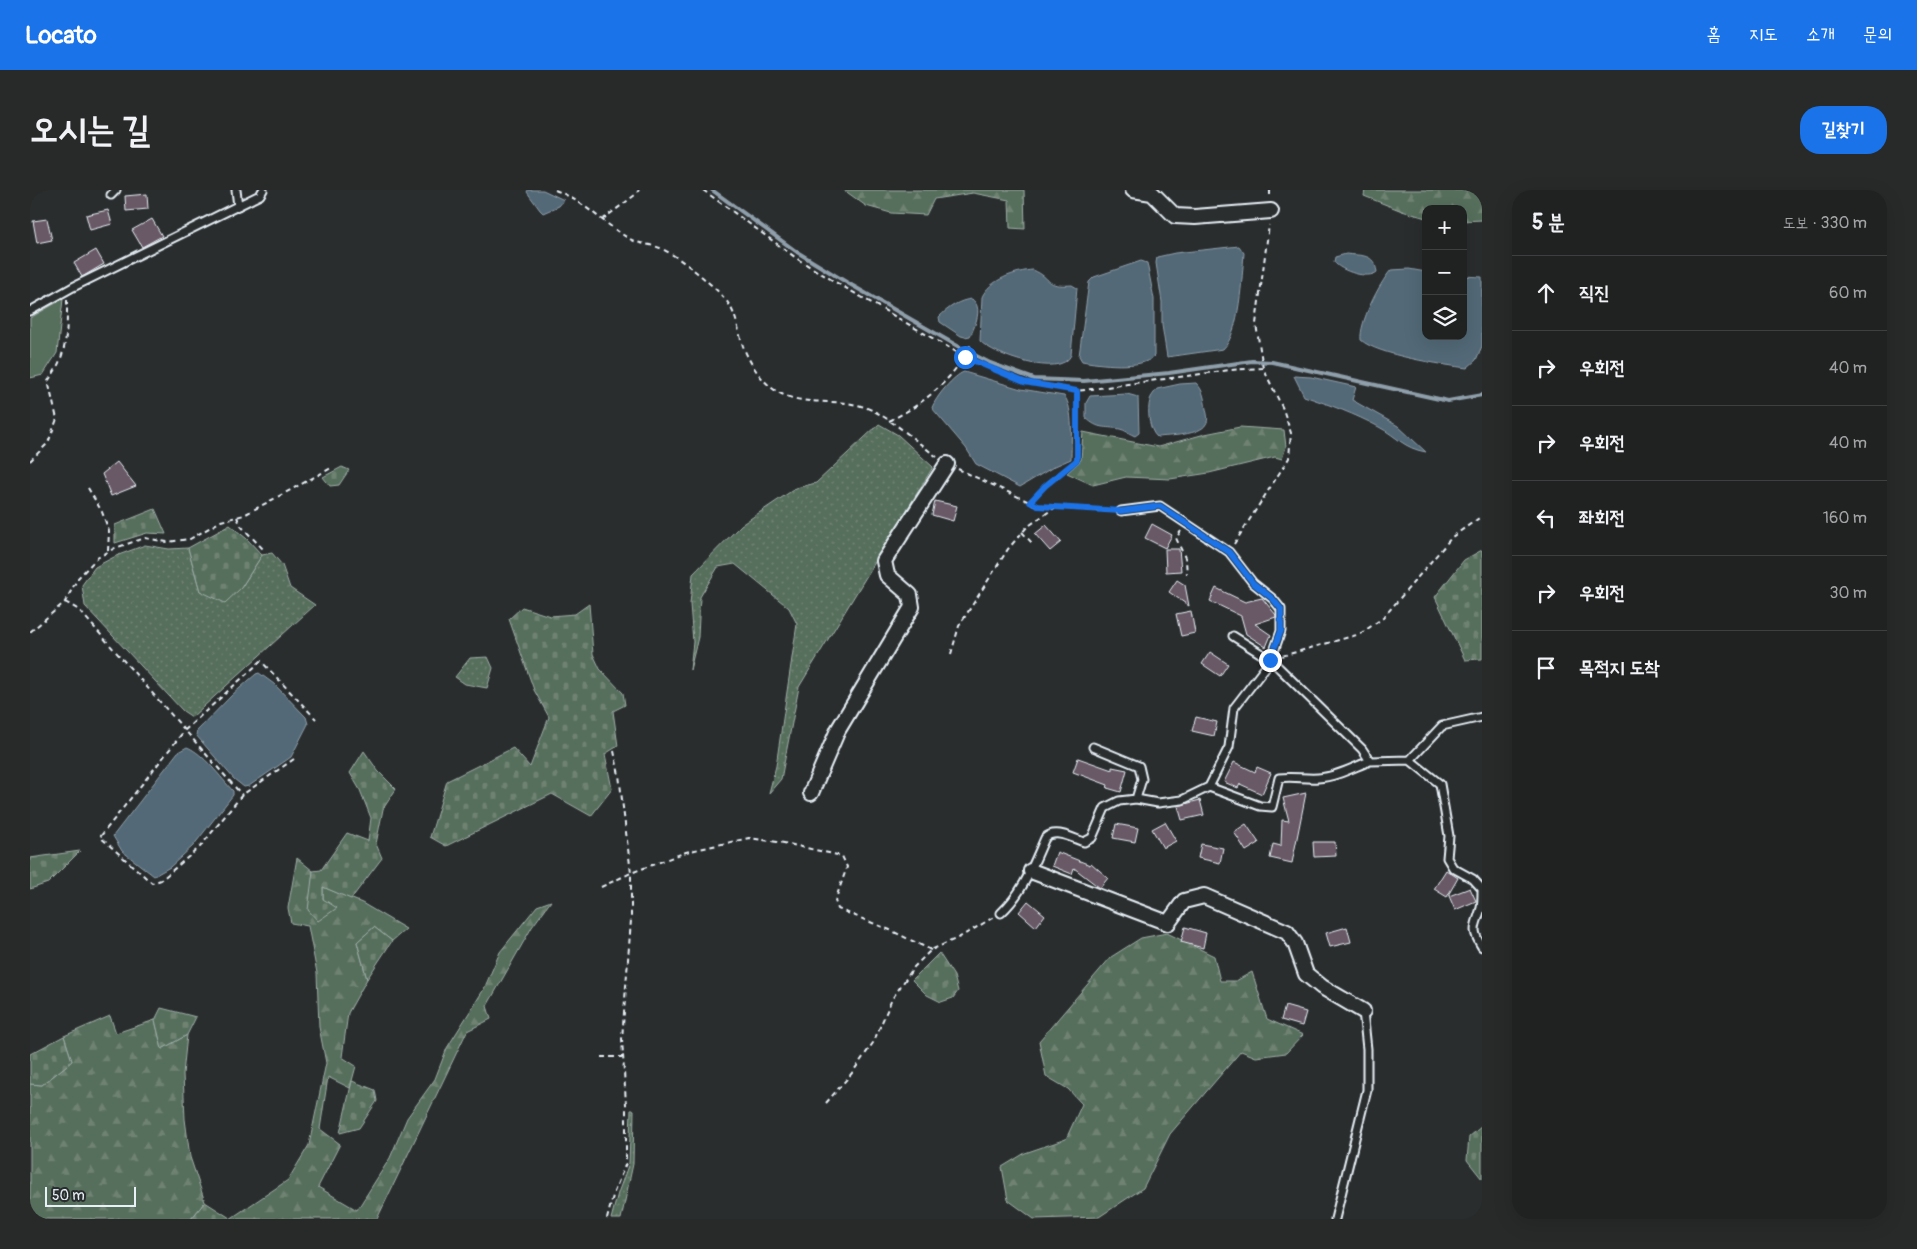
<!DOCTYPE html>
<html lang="ko">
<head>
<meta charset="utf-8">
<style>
	:root { --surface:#202222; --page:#282a2a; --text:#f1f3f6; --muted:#a2a4a5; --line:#3d3f40; --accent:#1a73e8 }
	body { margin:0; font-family:Pangolin,"Poor Story",sans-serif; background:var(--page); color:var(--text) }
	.controls { position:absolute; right:15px; top:15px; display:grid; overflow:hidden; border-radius:10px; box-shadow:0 5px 20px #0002 }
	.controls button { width:45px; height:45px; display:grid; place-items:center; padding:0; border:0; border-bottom:1px solid var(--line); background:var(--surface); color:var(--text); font:25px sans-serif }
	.scale { position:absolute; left:15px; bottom:12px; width:91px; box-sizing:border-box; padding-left:5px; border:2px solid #e8f1f8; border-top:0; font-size:14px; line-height:18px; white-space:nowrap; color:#e8f1f8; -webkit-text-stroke:4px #2a2d2e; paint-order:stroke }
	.stop { position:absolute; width:15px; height:15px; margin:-11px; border:4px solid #1a73e8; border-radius:50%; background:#fff }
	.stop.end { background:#1a73e8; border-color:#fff; box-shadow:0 1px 5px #0008 }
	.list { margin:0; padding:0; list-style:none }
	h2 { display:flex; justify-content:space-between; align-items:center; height:65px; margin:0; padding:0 20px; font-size:21px }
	h2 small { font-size:16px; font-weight:400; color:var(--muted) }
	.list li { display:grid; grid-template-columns:32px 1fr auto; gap:15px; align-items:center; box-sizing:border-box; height:75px; padding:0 20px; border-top:1px solid var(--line) }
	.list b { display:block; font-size:19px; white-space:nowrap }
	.list em { font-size:16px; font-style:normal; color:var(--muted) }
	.icon { flex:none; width:28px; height:28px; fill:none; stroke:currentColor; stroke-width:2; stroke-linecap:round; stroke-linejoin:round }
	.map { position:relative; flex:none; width:1452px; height:1029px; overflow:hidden; border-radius:20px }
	header { display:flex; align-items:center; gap:30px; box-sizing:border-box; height:70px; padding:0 25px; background:var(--accent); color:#fff }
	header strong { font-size:24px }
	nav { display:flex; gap:28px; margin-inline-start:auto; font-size:18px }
	.intro { display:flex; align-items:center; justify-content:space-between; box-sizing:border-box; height:120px; padding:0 30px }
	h1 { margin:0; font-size:35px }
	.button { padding:12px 22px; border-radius:20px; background:var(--accent); color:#fff; font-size:18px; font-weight:700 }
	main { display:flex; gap:30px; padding:0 30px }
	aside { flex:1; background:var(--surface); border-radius:20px; box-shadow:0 5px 20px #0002 }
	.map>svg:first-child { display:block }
</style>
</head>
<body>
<header>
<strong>Locato</strong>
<nav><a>홈</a><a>지도</a><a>소개</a><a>문의</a></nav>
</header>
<div class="intro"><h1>오시는 길</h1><a class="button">길찾기</a></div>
<main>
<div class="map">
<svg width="1452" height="1029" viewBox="0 0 1452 1029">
	<defs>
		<pattern id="grass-dots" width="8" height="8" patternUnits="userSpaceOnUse" patternTransform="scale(1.25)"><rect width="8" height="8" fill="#576e5b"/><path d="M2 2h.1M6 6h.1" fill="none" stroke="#6f8373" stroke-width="1.8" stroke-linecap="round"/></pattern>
		<pattern id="forest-firs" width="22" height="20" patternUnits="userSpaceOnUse" patternTransform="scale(1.25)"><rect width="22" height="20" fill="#576e5b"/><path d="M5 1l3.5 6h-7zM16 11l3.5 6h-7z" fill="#6f8373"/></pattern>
		<pattern id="cemetery-stones" width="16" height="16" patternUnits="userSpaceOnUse" patternTransform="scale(1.25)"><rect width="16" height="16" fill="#576e5b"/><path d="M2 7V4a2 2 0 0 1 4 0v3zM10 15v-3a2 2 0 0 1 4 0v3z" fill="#6f8373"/></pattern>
	</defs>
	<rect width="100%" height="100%" fill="#2a2d2e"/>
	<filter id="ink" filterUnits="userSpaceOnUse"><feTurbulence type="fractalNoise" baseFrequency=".02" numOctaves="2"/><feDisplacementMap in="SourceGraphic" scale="10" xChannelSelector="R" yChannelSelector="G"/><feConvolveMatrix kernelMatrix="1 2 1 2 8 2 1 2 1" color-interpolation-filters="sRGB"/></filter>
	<g filter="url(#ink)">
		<path fill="url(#grass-dots)" stroke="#a0b0aa" d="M849 234 868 245 903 277 769 497 751 589 739 603 746 576 767 434 759 418 705 374 688 377 670 407 668 447 660 480 663 452 660 414 663 384 711 335 766 298 786 293Z
			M115 355 139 359 158 358 170 401 211 398 232 365 242 363 252 375 260 398 285 415 162 527 153 521 55 416 52 395 65 377 86 366Z
			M458 467 463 478 457 498 435 494 425 487 440 468Z
			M601 920H604L603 974 591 1029H581L588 1003 599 973Z"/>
		<path fill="url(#forest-firs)" stroke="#a0b0aa" d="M814 0H994L995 39 980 38 979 10 943 3 904 9 896 25 861 23 836 16Z
			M1335 0H1452V30L1433 31V19H1396V28L1372 21 1334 6Z
			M1210 237 1254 240 1256 257 1252 269 1245 267 1179 283 1140 289 1096 287 1063 295 1037 283 1051 270 1053 242 1128 257 1175 244Z
			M267 668 283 681 282 693 293 709V697L332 713 376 739 362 751 344 737 327 752 337 789 318 823 312 867 326 876 320 898 298 887 290 939 310 954 288 997 327 1020 360 968 377 928 405 889 417 858 454 799 470 762 507 716 521 711 502 737 457 816 461 829 437 841 347 1029H200L258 990 279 955 296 873 289 837 287 783 278 736 261 733 258 718Z
			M1137 743 1184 766 1190 791H1206L1222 782 1237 829 1273 845 1256 863 1226 867 1211 861 1140 944 1113 998 1069 1027 1004 1029 978 1010 972 977 995 963 1036 949 1052 914 1038 899 1016 886 1009 851 1081 767 1111 748Z
			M80 826 86 843 125 830 132 859 157 845 153 884 155 929 160 967 175 1012 161 1029H0V894L12 895 42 871 34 846Z"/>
		<path fill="url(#cemetery-stones)" stroke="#a0b0aa" d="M312 277 319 280 309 295 300 296 293 287Z
			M125 319 136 344 117 343 85 353V335Z
			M200 335 217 349 232 365 211 398 195 413 170 401 158 358Z
			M1452 360V469L1435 470 1405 407 1434 370Z
			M559 414 563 464 570 479 593 503 595 515 583 521 588 556 575 564 582 599 561 626 522 604 416 656 400 647 417 591 483 558 500 577 519 527 504 500 479 429 492 417 520 426 545 424Z
			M334 561 348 581 366 599 353 619 346 654 352 668 321 709 293 697V709L307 718 288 731 278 720 283 681 291 680 317 643 338 651 341 628 330 600 320 583Z
			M50 661 18 693 0 699V668Z
			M344 737 362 751 337 789 327 752Z
			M909 763 924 786 928 801 923 808 911 812 897 805 882 790Z
			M131 818 166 827 157 845 132 859 125 830Z
			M34 846 42 871 12 895 0 894V864Z
			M322 891 345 900 347 911 329 938 310 943Z
			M1452 936V989L1437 970 1439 947Z
			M175 1012 200 1028V1029H161Z"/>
		<path fill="#576e5b" stroke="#a0b0aa" d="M33 109 27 163 13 185 0 188V128Z"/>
		<path fill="#536977" stroke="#8f9fab" d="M498 0H513L534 10 529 16 513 23 510 20 497 2Z
			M1209 56 1214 63C1212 86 1210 143 1193 159L1137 167 1132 135V112L1126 73 1127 67 1145 63Z
			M1316 64C1332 66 1344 63 1347 82 1338 90 1311 81 1304 72L1305 67Z
			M1111 71 1117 73 1124 109V166C1113 180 1067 174 1052 171L1049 166 1059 92 1064 87Z
			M1379 79 1396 82V146H1433V86L1452 87V156L1446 170 1437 178C1414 175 1347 165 1331 150 1329 133 1349 94 1361 80Z
			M1003 80C1024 89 1013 97 1042 95L1047 98 1041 165C1031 189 963 165 950 151L952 107C959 90 986 81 1003 80Z
			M942 109C944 111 946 113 947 116 950 124 944 139 940 146L935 147 931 146 910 132 909 127C918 118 929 110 942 109Z
			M934 182 991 199 1034 206C1044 217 1041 254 1041 269L1025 276 990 297 946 274 936 258 902 218C905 208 924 185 934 182Z
			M1264 186 1281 187 1326 197 1322 210 1368 236 1396 262C1373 258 1368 247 1349 237 1325 224 1300 215 1274 206Z
			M1166 193C1174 201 1174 208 1176 219 1177 224 1179 230 1176 234 1171 245 1138 246 1127 247 1119 240 1117 221 1120 210 1121 206 1125 202 1127 199L1150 194Z
			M1097 204 1108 207 1109 243 1105 246C1100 244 1095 240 1090 239 1074 236 1069 240 1056 228V213L1060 206Z
			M229 483 244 494 276 527 278 534 261 567 219 596 214 597 204 589 166 545 167 541 202 505 226 484Z
			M157 557C173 563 191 588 203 601V605L163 656 140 677 124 686 92 661 83 646 148 562Z"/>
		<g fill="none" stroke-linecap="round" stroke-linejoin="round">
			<path stroke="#8f9fab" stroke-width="4" d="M682 0 767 62 816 92 931 158 960 173 1004 189 1054 191 1139 183 1222 171 1242 172 1418 211 1452 205"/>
		</g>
		<path fill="#695965" stroke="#e8f1f8" d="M117 4 118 19 96 21 95 6Z
			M78 20 82 34 60 40 56 25Z
			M17 29 22 50 7 53 3 31Z
			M122 29 132 46 112 57 102 40Z
			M66 60 74 74 52 87 44 73Z
			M87 272 106 296 81 306 72 284Z
			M905 311 927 316 923 331 902 325Z
			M1122 334 1142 345 1135 358 1115 348Z
			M1016 335 1031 352 1020 361 1005 344Z
			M1135 359H1149L1151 381 1136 382Z
			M1147 390 1155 395 1159 416 1139 402Z
			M1186 398 1215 412 1232 408 1246 425V427L1225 434 1241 445 1236 457 1216 444 1211 426 1180 411Z
			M1161 421 1165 443 1151 446 1146 424Z
			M1180 462 1198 474 1190 486 1172 474Z
			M1166 527 1187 532 1184 546 1162 541Z
			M1048 568 1082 580V577L1097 580 1091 602 1077 598 1078 595 1043 582Z
			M1204 572 1225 582 1227 577 1241 583 1232 604 1210 594 1208 598 1194 592Z
			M1276 603 1262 673 1240 668 1243 654 1251 656 1252 630 1259 631 1253 608Z
			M1170 610 1174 625 1152 630 1148 616Z
			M1135 632 1146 651 1133 658 1122 639Z
			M1086 634 1108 638 1105 652 1083 648Z
			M1216 634 1229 653 1216 661 1204 642Z
			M1283 652H1305L1306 666 1284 667Z
			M1171 654 1193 658 1190 673 1168 668Z
			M1027 662 1060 675 1061 673 1078 688 1070 698 1044 678 1042 684 1022 676Z
			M1416 680 1428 688 1417 707 1404 699Z
			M1440 698 1446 711 1425 720 1419 706Z
			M998 711 1015 725 1006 737 989 722Z
			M1155 737 1176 743 1173 758 1151 752Z
			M1317 737 1321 752 1300 757 1296 743Z
			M1255 816 1276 822 1272 836 1251 830Z"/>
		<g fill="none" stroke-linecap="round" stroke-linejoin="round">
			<g stroke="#e8f1f8" stroke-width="11">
				<path id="service" d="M206 0 208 16
					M81 5 86 0
					M0 121 43 97 230 5 233 0
					M1203 446 1241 470 1332 559 1340 571 1380 570 1412 536 1452 527
					M1063 557 1109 576 1112 589 1106 609
					M1380 570 1410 594 1419 646 1417 668 1423 678 1443 689 1452 699
					M1179 597 1230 616 1242 617 1249 588C1262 586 1275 589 1288 588 1306 587 1324 577 1340 571
					M1452 701C1452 707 1452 713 1451 718 1446 737 1440 738 1452 757
					M971 723C993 703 1003 675 1015 648 1025 638 1042 648 1054 652L1062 648 1075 618 1089 611 1106 609 1128 613 1152 610 1179 597 1199 557 1204 518 1241 470 1251 441V419L1243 409 1223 393 1199 362 1130 316 1091 321
					M1305 1029 1337 900V859L1333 821"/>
			</g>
			<g stroke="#e8f1f8" stroke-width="18">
				<path id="minor" d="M1103 0 1122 3 1145 26 1165 27 1241 21
					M781 603 808 540 882 417 880 405 857 385 854 371 917 274
					M1001 681 1138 733 1154 711 1174 706 1257 742 1265 753 1276 784 1292 797 1333 821"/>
			</g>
			<path stroke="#e8f1f8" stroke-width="2" stroke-dasharray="5 4" stroke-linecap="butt" d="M525 0C552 10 573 33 598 48 607 54 620 54 630 58 646 64 688 98 698 113 707 126 708 141 713 156 719 172 731 191 746 201 772 217 803 208 831 216 854 222 887 252 907 267
				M673 0 769 70 802 90 935 167 994 192 1047 201 1200 180 1233 178
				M1240 0V8
				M572 30 605 5 609 0
				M859 231C894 214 923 190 941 154
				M0 271 18 253 27 229 18 191C38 165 37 142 37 110
				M928 279 1008 316 1082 321
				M58 298 72 322 79 341 78 361
				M1000 312 1015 296 1047 270V201
				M207 327 211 336 234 360
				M1151 341 1146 348 1156 370 1157 384
				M992 342 1002 353
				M1204 354 1259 268 1261 243 1253 219 1233 178 1226 134 1239 35
				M35 412 49 420 212 605
				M0 442 35 412 48 388 67 368 85 358 115 348 137 352 160 349 191 331 214 325 303 277
				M921 464 929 436 978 359 997 337 1027 316
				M1252 466 1330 444 1353 428 1422 347 1452 326
				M264 569 212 605 170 657 131 690 122 693 70 647 155 540 231 471 286 529
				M571 697 601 683 656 662 719 648 754 653 812 666 817 677 805 711 808 719 860 740 901 760
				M571 867H593
				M796 913 822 883 843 853 862 809 884 777 901 760 930 747 964 727
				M577 1029 584 1002 596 973V914L592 849 601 730V683L589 585 584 561"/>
			<use href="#service" stroke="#2a2d2e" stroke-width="7"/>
			<use href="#minor" stroke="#2a2d2e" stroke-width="14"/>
		</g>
	</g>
	<g fill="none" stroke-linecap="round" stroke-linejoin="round" filter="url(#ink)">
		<path stroke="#1a73e8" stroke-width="6" d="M935 167 994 192 1047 201V270L1015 296 1000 312 1008 316 1091 321 1130 316 1199 362 1223 393 1243 409 1251 419V441L1240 470"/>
	</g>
</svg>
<div class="controls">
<button>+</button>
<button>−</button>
<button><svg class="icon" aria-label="layers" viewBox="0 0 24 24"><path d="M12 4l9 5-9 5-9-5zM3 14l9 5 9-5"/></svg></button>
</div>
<div class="scale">50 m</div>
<div class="stop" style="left:935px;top:167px"></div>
<div class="stop end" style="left:1240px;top:470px"></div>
</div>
<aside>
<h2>5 분<small>도보 · 330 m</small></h2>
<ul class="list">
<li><svg class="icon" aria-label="ahead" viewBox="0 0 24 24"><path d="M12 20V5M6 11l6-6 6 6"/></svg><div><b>직진</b></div><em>60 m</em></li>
<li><svg class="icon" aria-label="right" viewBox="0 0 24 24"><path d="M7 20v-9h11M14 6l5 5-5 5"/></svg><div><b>우회전</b></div><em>40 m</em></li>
<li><svg class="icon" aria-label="right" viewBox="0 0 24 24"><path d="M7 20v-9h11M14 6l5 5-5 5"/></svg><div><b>우회전</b></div><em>40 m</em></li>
<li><svg class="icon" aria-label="left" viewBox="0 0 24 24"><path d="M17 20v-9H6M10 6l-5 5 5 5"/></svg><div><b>좌회전</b></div><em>160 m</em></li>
<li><svg class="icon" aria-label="right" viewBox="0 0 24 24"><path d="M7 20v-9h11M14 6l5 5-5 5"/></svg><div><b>우회전</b></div><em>30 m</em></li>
<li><svg class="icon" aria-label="arrive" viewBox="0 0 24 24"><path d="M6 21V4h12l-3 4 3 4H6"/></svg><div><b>목적지 도착</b></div></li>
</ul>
</aside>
</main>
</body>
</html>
